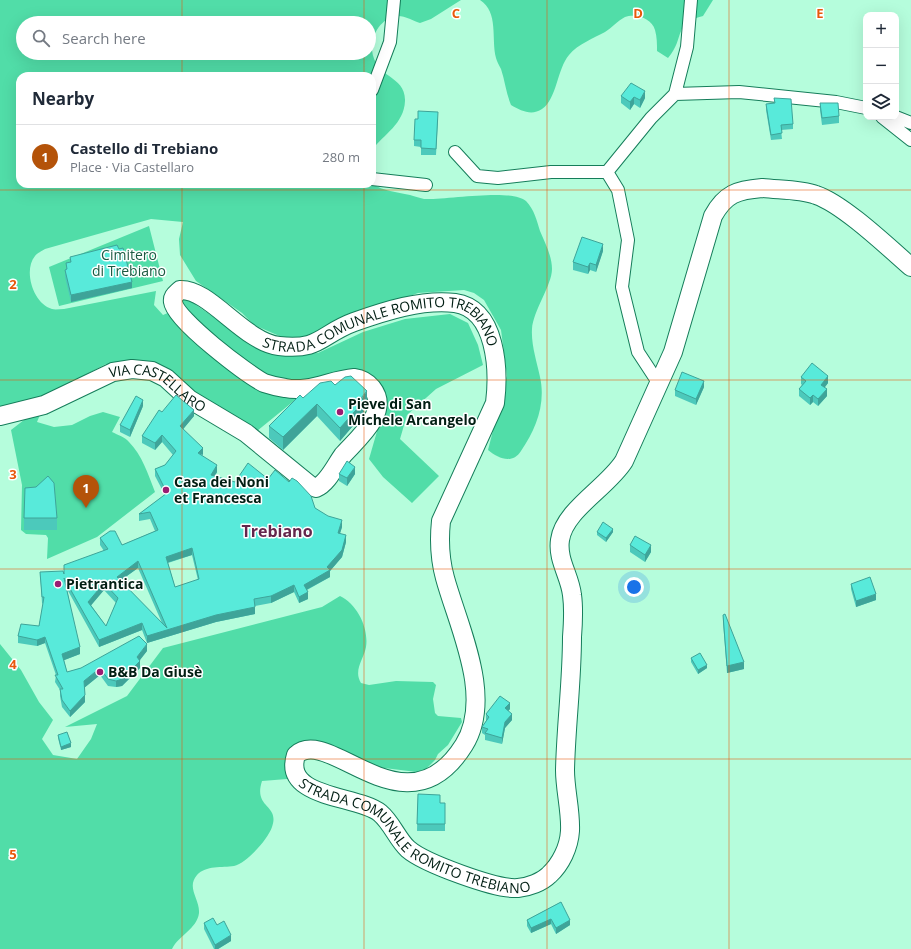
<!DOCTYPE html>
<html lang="en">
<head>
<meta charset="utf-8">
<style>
	:root { --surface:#fff; --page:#f6f6f7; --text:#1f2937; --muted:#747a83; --line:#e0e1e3; --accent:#b45309 }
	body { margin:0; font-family:"Open Sans",sans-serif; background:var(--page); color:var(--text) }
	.controls { position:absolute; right:12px; top:12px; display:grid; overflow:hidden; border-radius:8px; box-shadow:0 4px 16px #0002 }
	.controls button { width:36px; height:36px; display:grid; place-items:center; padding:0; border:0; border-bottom:1px solid var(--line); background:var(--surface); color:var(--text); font:20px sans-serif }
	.you { position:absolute; left:634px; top:587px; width:14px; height:14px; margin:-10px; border:3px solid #fff; border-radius:50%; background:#1a73e8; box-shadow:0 0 0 6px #1a73e833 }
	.badge { display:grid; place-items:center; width:26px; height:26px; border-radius:50%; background:var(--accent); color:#fff; font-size:13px; font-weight:700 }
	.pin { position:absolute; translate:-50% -33px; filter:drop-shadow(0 1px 2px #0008) }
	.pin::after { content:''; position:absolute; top:21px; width:14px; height:12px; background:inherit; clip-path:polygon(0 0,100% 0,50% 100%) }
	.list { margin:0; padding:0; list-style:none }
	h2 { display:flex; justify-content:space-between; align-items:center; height:52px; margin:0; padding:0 16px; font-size:17px }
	h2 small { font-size:13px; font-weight:400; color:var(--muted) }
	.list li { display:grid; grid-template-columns:26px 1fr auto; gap:12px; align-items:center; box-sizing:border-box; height:64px; padding:0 16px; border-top:1px solid var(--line) }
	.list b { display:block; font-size:15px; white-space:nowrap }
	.list p { margin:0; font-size:13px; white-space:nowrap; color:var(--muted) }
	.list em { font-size:13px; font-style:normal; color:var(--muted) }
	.icon { flex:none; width:22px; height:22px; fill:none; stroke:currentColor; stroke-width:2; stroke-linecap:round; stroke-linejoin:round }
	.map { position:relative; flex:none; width:911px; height:949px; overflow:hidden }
	.search { position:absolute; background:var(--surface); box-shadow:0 4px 16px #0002; left:16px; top:16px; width:360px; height:44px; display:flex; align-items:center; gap:10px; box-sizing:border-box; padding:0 14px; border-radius:22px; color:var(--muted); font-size:15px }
	.panel { position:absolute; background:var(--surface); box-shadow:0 4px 16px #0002; left:16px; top:72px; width:360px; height:116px; border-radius:12px }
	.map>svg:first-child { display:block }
</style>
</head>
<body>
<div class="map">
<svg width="911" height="949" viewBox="0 0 911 949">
	<rect width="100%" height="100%" fill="#b5fddc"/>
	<path fill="#51dda8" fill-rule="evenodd" d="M0 0H461L431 19 420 23C414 21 403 15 397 16 381 18 371 35 372 50 375 79 406 75 405 101 404 124 384 134 372 150V76H20V184H372C384 191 396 192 410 195 414 196 419 198 424 199 446 200 512 188 526 201 534 209 537 221 540 231 545 243 552 256 552 269 552 285 533 311 532 329 531 345 537 362 540 377 546 404 536 429 521 451 512 465 498 458 488 450L507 376 501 330 484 300 474 293 464 290 418 293 347 319 326 331 302 338H284L254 325 242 313 196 281 180 255 179 239 183 222 151 219 45 249C42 251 37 253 35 256 23 270 33 304 52 309 55 310 60 309 64 309L156 291 154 305 163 315 170 312 300 396 257 431 246 433 148 362 106 364 44 396V405L37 422 54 427 72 425 90 416 103 412 120 417 112 432C118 435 125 437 129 442 142 455 148 474 155 492L97 537 47 559 48 538 46 535 26 534 21 530 22 485 11 430 42 406 0 422ZM23 23H369V53H23Z
		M480 0H713L703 16C672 24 686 37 668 58L657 51C657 44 657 37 655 30 652 18 635 13 625 17 617 21 612 28 605 32 594 38 578 44 569 55 557 69 557 99 542 109 532 116 521 111 511 105 506 93 505 81 501 69 499 65 497 62 496 58 491 39 499 12 480 0Z
		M149 226 163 281 59 306 49 267Z
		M186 298 254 345 289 355 318 353 363 332 405 319 450 314 468 323 478 345 483 365 436 389 407 415 400 439 439 476 412 503 383 477 369 459 380 421 382 395 311 382 290 381 270 376 249 364 192 322 182 301Z
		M340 596C357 604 369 628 366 647 364 659 353 670 361 683L369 685 396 681 433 682 436 685 433 699 435 713 438 716 461 718 462 722 448 745 438 754 435 760 426 769 417 772 384 768 305 745 287 779 262 781C253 809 280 804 272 827 268 839 247 863 234 866 222 868 206 865 197 875 186 888 200 899 199 913 197 929 179 935 172 949H0V644L21 670 39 702 53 720 42 739 53 755 77 759 91 739 97 724 65 727 127 696 163 648 322 607Z"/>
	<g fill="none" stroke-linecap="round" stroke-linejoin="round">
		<g stroke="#157d5a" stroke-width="14">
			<path id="street" d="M372 90 390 42 394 0
				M675 94 687 47 691 0
				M882 117 911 140
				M896 117 911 123
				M455 152 477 176 498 178 551 172H607L618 190 628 240 622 287 638 352 659 384
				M607 172 651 118 675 94 739 92 836 102 866 108
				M372 179 426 185"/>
		</g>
		<g stroke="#157d5a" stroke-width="20">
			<g id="secondary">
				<path id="s1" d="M0 416 44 405 113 372 132 369 152 371 166 378 189 399 246 433 311 486 316 488C328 483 335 466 343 455 357 439 391 412 372 388 367 382 362 379 354 378 330 380 309 393 285 388 278 387 270 385 264 383 247 374 175 320 173 302 172 296 176 294 180 290 209 288 244 342 279 346 320 351 321 334 354 322 385 311 422 299 455 303 497 309 499 371 495 403L441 521C439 540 440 560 445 578 458 626 494 697 464 745 406 838 329 724 296 755 282 799 358 795 380 813 392 823 397 839 408 849 424 863 497 890 518 888 529 887 542 882 549 875 561 864 569 847 570 831 571 811 565 790 565 770 566 726 572 681 572 637 573 624 574 609 572 595 570 576 557 560 560 540 564 510 608 487 624 461L673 352 713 216C725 194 737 190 762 188 779 190 800 189 816 195 843 204 888 247 911 267"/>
			</g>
		</g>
		<use href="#street" stroke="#fff" stroke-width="12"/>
		<use href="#secondary" stroke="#fff" stroke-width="18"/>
	</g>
	<path fill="#4cc9bb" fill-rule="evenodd" d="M621 96 645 98 640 108 634 104 630 110 621 103Z
		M774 98 793 124V129L781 130 782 139 771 140 766 110V104L774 103Z
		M820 103 839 116V123L822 125 820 110Z
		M438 119 436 155H421V147L414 146V140Z
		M603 251 596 272 590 270 588 274 573 270V262Z
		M70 257 132 288 71 302 65 277V270H66V263L70 262Z
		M801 377 828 383 825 387 827 396 818 406 813 402 810 405 799 396V389L802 385 801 384Z
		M335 385 367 403 364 407V413L340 441 317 416 283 450 269 438V426L303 398Z
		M704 387 696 405 675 396V390Z
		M143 406 130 437 120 432V425Z
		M162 412 194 416 183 429 202 455 217 472 215 476 235 482 268 479 315 508 342 527 340 533 346 542 342 557 330 571V577L307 590 308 599 299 603 294 592 271 603 255 606V614L216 622 147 643 142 630 99 647 67 589 80 654 64 660 67 672 147 651 139 660 140 668 122 686 116 687 108 686 100 675 84 688 85 702 70 717 62 707 60 696V690L55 682 56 675 45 643 37 646 18 643V636L39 626 43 604 42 603 40 572 64 574 104 551 100 545V538L122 545 155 531 150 519 139 521V514L165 495 155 476V469L165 465 173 455 162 442 155 450 142 443V436ZM192 555 198 580 175 587 168 563ZM138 568 162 623 120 581ZM104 590 116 603 106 626 91 605Z
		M339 474H355L347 486 339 481Z
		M36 487 57 518V530H24V518Z
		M597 532H613L606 542 597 535Z
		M630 545 651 552 645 562 630 552Z
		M851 584 876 600 856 607 851 589Z
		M723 615 744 669 727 673 723 622Z
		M691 658 707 668 698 674 691 662Z
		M510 709 508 711 512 720 505 728 502 744 485 740V735L482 733V727L486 721V714Z
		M58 735 71 747 61 750 58 738Z
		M418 794 440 803H445V831H417Z
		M561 902 570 925 556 934 551 924 531 933 527 926V920Z
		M204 923 217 925 231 941 218 949H214L204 929Z"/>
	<path fill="#3ea499" d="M645 91V98L640 108V100Z
		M634 97V104L630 110V102Z
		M603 244V251L596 272V265Z
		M590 263V270L588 274V267Z
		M132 282V288L71 302V295Z
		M828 376V383L821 392V385Z
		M704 381V387L696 405V399Z
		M827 389V396L818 406V399Z
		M367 391V403L364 407V413L340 441V428Z
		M813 395V402L810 405V398Z
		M143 400V406L130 437V430Z
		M317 404V416L283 450V437Z
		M194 410V416L180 433V426Z
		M162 435V442L155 450V443Z
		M203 448V455L198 453Z
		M217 465V472L211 482V475Z
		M355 467V474L347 486V478Z
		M342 520V527L338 540V533Z
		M613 529V532L606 542V538Z
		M346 535V542L342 557 330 571V577L304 591V585L327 567Z
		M651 545V552L645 562V555Z
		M192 548V555L166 563V557Z
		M138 561V568L117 583V577Z
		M104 583V590L88 609V602Z
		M294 585V592L271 603V596Z
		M308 592V599L299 603V597Z
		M876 594V600L856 607V601Z
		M255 607V614L216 622 147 643V636L216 615Z
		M142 623V630L99 647V640Z
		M45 637V643L37 646V640Z
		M147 644V651L137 664V657Z
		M80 647V654L62 661V654Z
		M140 661V668L122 686 116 687V681Z
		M744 662V669L727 673V666Z
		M707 665V668L698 674V670Z
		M100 668V675L84 688V681Z
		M85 695V702L70 717V711Z
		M510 703V709L505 715V708Z
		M512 714V720L505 728 502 744V738L505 722Z
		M71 743V747L61 750V747Z
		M551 919V924L531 933V928Z
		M570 920V925L556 934V928Z
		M231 935V941L218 949H215V945Z"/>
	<path fill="#58eada" stroke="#3ea499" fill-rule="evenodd" d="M631 83 645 91 640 100 634 97 630 102 621 96Z
		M774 98 791 99 793 124 781 125 782 133 771 135 766 104 775 103Z
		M820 103H838L839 116 822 118Z
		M418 111 438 112 436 149 421 148V140H414L415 119H418Z
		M582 237 603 244 596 265 590 263 588 267 573 262Z
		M117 245 119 249 123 248 132 282 71 295 65 270 67 269 66 263 71 262 70 257Z
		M812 363 828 376 821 385 827 389 818 399 813 395 810 398 799 389 806 381 801 377Z
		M682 372 704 381 696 399 675 390Z
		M351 376 367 391 361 398 364 401 340 428 317 404 283 437 269 426 300 395 303 398 320 383 331 381 335 385 345 377Z
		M176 395 194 410 180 426 203 448 198 453 217 465 211 475 235 482 248 463 268 479 275 470 289 482 292 478 297 481 311 496 315 508 328 516 342 520 338 533 346 535 342 550 327 567 330 570 304 585 308 592 299 597 294 585 271 596 254 599 255 607 216 615 147 636 142 623 99 640 64 578 80 647 62 654 67 672 81 668 139 636 147 644 137 657 140 661 122 679 116 681 108 679 100 668 84 681 85 695 70 711 62 700 60 689H63L55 675H58L45 637 37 640 18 636 21 624 39 626 44 597H42L40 572 63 571 64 574V565L108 549 100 538 110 531H115L122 545 158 530 150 512 139 514 167 493 155 469 165 465 176 451 162 435 155 443 142 436 159 410 162 412ZM192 548 199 579 175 587 166 557ZM138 561 167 628 117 577ZM104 583 118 598 106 626 88 602Z
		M136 396 143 400 130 430 120 425Z
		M347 461 355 467 347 478 339 474Z
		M48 476 54 483 57 518H24L25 488 36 487Z
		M603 522 613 529 606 538 597 532Z
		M635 536 651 545 645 555 630 545Z
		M870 577 876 594 856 601 851 584Z
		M725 614 744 662 727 666 723 615Z
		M700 653 707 665 698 670 691 658Z
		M500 696 510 703 505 708 512 714 505 722 502 738 485 733 488 729 482 727 489 717 486 714Z
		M67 732 71 743 61 747 58 735Z
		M418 794 440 795V803H445V824H417Z
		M561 902 570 920 556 928 551 919 531 928 527 920Z
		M213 918 217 925 224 921 231 935 215 945 204 923Z"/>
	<path fill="none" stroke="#e8590c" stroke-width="1" stroke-opacity="0.55" d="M182 0V23M364 0V23M547 0V949M729 0V949M182 53V76M364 53V76M182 184V949M364 184V949M0 190H911M0 380H911M0 569H911M0 759H911"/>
	<g fill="#9a1c72" stroke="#fff" stroke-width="1.5">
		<circle cx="340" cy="412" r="4"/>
		<circle cx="166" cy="490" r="4"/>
		<circle cx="58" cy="584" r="4"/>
		<circle cx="100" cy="672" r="4"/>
	</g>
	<g text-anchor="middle" stroke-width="3" stroke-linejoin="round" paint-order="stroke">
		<g font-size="14" fill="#1b5a42" stroke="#fff">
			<text x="129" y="260">Cimitero<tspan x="129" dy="16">di Trebiano</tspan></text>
		</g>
		<g font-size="14" fill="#011e13" stroke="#fff">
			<text dy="5" stroke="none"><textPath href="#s1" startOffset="968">STRADA COMUNALE ROMITO TREBIANO</textPath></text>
			<text dy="5" stroke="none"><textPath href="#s1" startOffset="172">VIA CASTELLARO</textPath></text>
			<text dy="5" stroke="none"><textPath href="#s1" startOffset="1866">STRADA COMUNALE ROMITO TREBIANO</textPath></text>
		</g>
		<g font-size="14" font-weight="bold" fill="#011e13" stroke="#fff" text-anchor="start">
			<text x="348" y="409">Pieve di San<tspan x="348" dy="16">Michele Arcangelo</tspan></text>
			<text x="174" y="487">Casa dei Noni<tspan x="174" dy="16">et Francesca</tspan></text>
			<text x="66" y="589">Pietrantica</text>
			<text x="108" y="677">B&amp;B Da Giusè</text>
		</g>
		<g font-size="16" font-weight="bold" fill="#63264c" stroke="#fff">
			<text x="277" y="537">Trebiano</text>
		</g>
	</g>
	<g font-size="13" text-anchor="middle" font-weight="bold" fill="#e8590c" stroke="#fff" stroke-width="3" stroke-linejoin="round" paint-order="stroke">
		<text x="456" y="18">C</text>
		<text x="638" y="18">D</text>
		<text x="820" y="18">E</text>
		<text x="13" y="289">2</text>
		<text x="13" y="479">3</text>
		<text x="13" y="669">4</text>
		<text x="13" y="859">5</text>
	</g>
</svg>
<div class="controls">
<button>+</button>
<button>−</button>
<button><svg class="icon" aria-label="layers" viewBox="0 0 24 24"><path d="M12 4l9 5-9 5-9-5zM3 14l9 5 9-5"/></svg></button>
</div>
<div class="you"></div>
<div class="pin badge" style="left:86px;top:508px">1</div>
<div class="search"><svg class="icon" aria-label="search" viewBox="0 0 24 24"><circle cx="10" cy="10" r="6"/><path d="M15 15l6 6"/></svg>Search here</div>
<section class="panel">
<h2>Nearby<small></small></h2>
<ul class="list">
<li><span class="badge">1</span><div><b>Castello di Trebiano</b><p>Place · Via Castellaro</p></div><em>280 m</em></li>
</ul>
</section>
</div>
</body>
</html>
